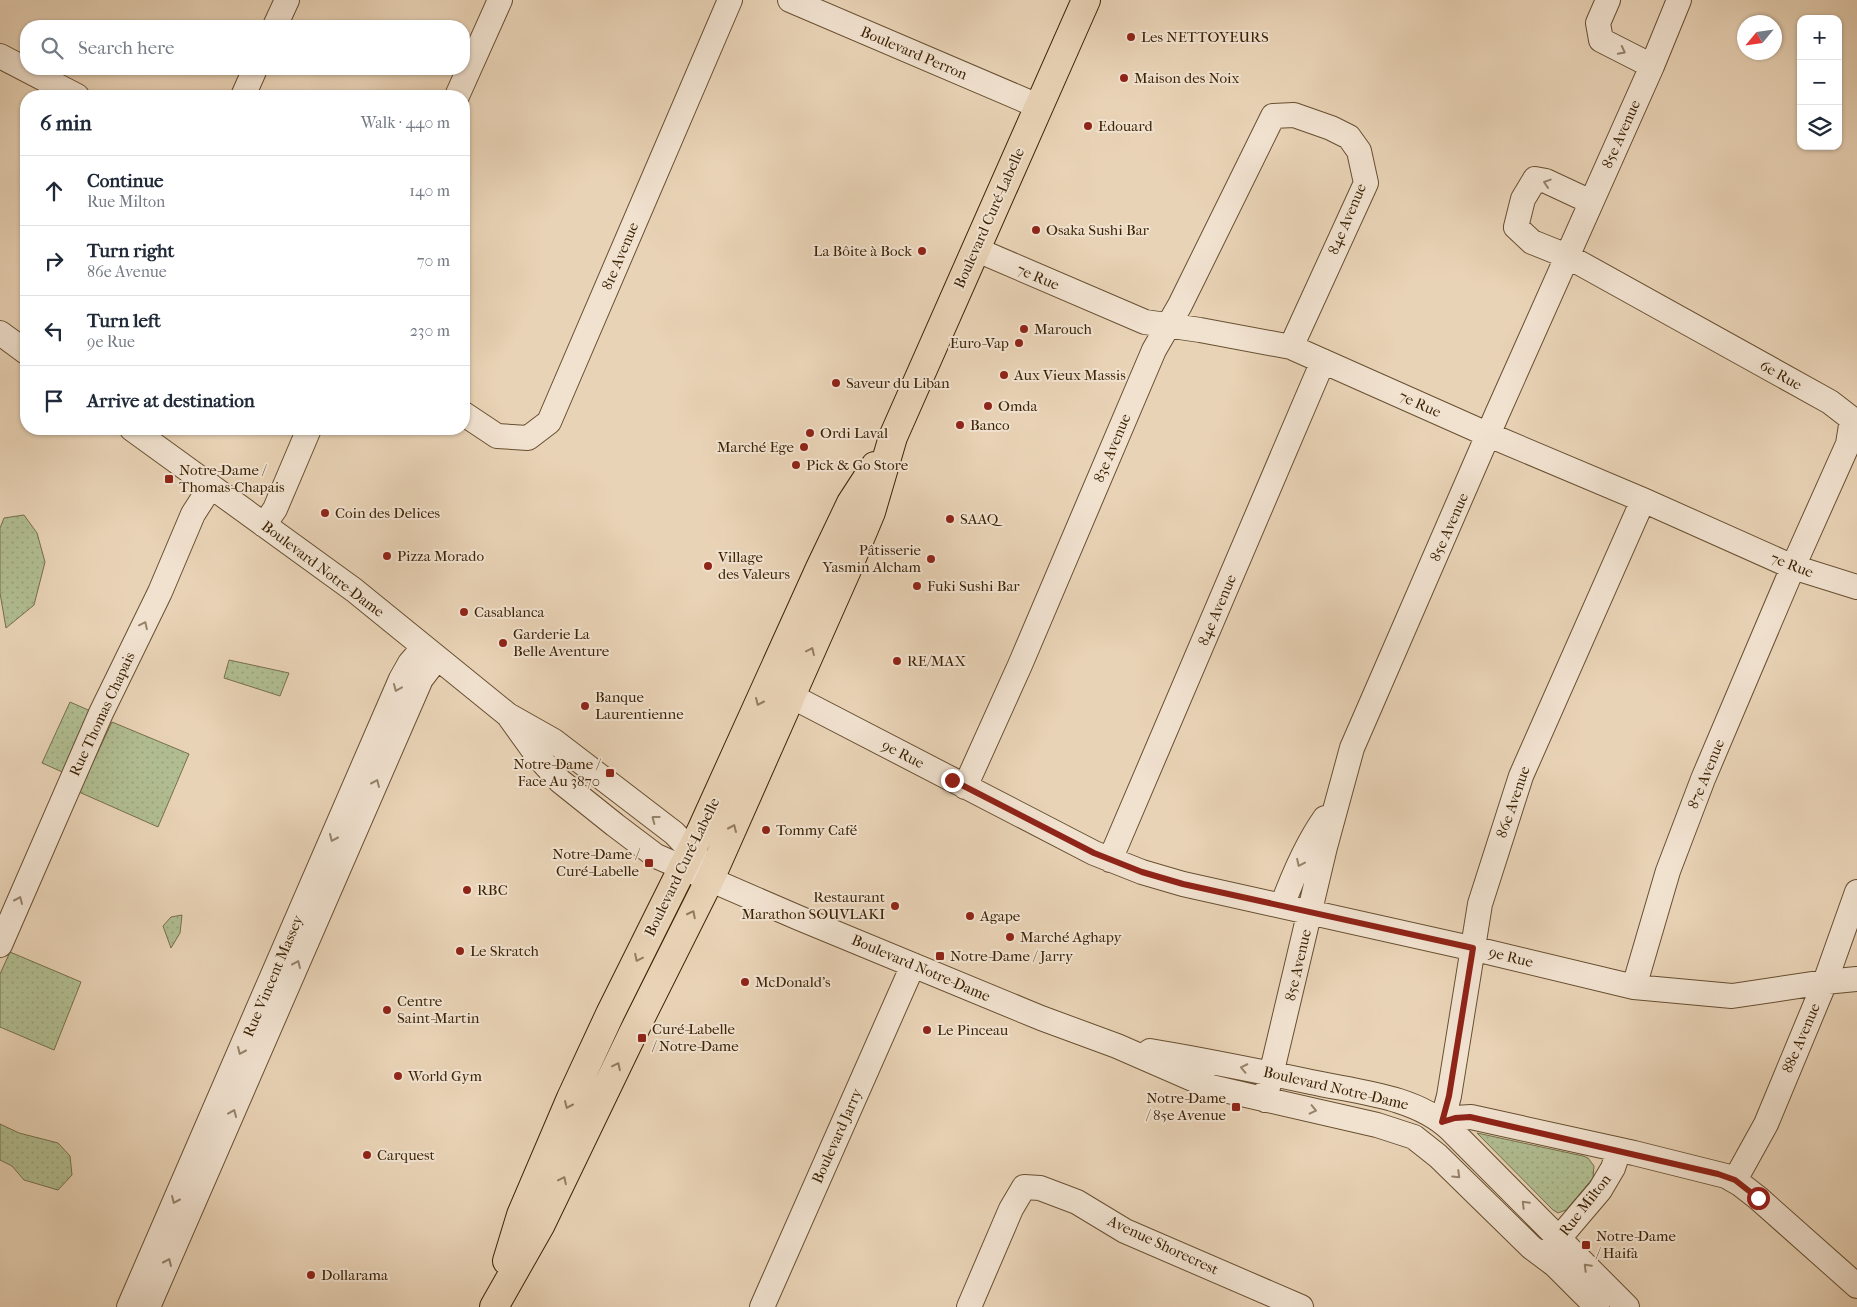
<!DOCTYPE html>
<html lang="en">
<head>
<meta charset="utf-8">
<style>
	:root { --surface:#fff; --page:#f2f2f3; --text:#1f2937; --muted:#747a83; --line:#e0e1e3 }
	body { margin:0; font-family:"IM FELL French Canon",serif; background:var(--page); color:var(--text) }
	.controls { position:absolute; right:15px; top:15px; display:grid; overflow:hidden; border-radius:10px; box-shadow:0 1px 4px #0004 }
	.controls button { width:45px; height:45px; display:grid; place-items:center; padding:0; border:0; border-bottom:1px solid var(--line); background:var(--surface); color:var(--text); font:25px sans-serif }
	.compass { position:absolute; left:1737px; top:15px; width:45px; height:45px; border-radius:50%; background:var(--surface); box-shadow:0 1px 4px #0004; rotate:241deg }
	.stop { position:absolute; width:15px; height:15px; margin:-11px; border:4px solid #8f2418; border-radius:50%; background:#fff }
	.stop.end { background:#8f2418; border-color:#fff; box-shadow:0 1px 5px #0008 }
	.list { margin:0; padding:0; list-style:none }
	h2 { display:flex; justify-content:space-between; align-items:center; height:65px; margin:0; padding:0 20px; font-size:21px }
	h2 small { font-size:16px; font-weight:400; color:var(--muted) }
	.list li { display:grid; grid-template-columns:32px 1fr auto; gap:15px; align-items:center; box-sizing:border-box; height:70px; padding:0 20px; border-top:1px solid var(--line) }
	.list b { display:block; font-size:19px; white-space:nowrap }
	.list p { margin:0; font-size:16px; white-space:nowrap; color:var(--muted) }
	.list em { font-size:16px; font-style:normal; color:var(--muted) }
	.icon { flex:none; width:28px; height:28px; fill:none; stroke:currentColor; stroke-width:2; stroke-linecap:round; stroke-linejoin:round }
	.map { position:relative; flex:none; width:1857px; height:1307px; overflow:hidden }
	.search { position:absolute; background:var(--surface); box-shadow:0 1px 4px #0004; left:20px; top:20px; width:450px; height:55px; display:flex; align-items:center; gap:12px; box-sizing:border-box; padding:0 18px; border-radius:20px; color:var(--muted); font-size:19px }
	.panel { position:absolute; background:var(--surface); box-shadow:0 1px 4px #0004; left:20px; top:90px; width:450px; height:345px; border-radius:20px }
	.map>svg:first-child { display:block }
</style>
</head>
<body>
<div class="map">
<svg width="1857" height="1307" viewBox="0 0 1857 1307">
	<defs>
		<pattern id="grass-dots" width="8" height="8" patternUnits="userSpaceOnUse" patternTransform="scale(1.25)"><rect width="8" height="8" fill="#b1be92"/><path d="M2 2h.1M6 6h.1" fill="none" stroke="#99a37c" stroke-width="1.8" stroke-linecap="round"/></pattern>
	</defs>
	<rect width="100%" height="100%" fill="#e9d3b6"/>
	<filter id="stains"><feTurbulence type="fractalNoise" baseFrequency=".004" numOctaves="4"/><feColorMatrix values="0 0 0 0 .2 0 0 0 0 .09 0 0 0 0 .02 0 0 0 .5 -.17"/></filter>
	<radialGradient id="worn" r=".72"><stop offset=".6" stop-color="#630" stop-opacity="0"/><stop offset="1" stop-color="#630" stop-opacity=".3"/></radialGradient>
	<path fill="url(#grass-dots)" stroke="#76704b" d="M24 515 37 533 45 562 34 605 6 628 0 593V528L4 518Z
		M229 660 289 673 280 696 224 678Z
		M70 702 95 713 67 774 42 763Z
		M112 722 189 754 158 827 79 792Z
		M182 915 180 933 171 948 163 926 171 917Z
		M10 952 81 982 54 1050 0 1027V974Z
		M0 1124 19 1133 58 1143 70 1156 72 1175 58 1190 24 1180 12 1166 0 1160Z
		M1477 1133 1583 1156 1588 1158 1594 1166 1593 1178 1566 1210 1558 1213 1553 1210Z"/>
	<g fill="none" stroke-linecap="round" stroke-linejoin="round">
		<g stroke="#674f30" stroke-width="26">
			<path id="minor" d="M790 0 1038 106
				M1608 0 1598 23 1601 40 1652 66
				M275 26 287 0
				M0 56 77 96
				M243 96 255 69
				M457 96 500 0
				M1591 202 1546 181 1535 179 1523 199 1516 227 1532 242 1567 256 1830 402 1852 419 1848 444 1793 567 1703 779 1668 871 1634 987
				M975 249 1145 322 1200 330 1291 347 1489 435 1643 500 1793 567 1857 587
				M0 333 26 352
				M464 414 497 436 528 438 549 422 730 0
				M132 429 354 590 508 715 554 741 674 833 703 863
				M264 525 275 509 309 429
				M791 696 1094 853 1142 872 1183 884 1488 952 1634 987 1732 996 1825 982 1857 979
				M508 715 539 758 560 781 615 825 656 856 799 918 1041 1018 1117 1046 1211 1087 1377 1125 1414 1137 1438 1156 1531 1247 1555 1265 1597 1307
				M965 787 1020 665 1154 350 1180 305 1273 116 1294 115 1331 128 1349 137 1359 151 1366 183 1291 347
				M1110 860 1323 361
				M1282 906C1293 876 1306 845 1325 818
				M0 945 101 713 160 592 193 514 211 486
				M1150 1051C1205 1060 1258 1071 1311 1082 1357 1092 1415 1096 1450 1129L1627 1307
				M1265 1100 1325 847 1352 748 1497 414 1652 66 1679 0
				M1442 1122 1449 1096 1480 904 1521 776 1643 500
				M1442 1122 1455 1118 1471 1117 1634 1153 1726 1176 1740 1184 1758 1198 1857 1286
				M1735 1180 1766 1124 1825 982 1857 892
				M1549 1250 1600 1190 1613 1168 1619 1150
				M129 1307 401 679 410 663 423 648
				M148 1307 421 679 437 658
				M762 1307 913 965
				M969 1307 1011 1209 1024 1187 1040 1188 1077 1202 1125 1231 1301 1307"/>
		</g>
		<g stroke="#3c2304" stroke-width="30">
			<path id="major" d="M507 1261 521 1215 571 1098 610 1014 701 831 820 568 851 503 875 466
				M494 1307 541 1224 632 1035 710 879 846 572 871 512 893 437 1086 0"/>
		</g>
		<use href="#minor" stroke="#f1e2d0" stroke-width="24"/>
		<use href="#major" stroke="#e9d3b6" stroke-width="28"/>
	</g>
	<defs><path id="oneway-chevron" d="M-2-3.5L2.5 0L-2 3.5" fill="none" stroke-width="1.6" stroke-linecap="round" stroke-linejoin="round" transform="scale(1.25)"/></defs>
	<g stroke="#96826a">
		<use href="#oneway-chevron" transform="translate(1622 51) rotate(27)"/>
		<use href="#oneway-chevron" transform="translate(1547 183) rotate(-162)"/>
		<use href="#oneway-chevron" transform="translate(144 625) rotate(-64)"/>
		<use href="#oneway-chevron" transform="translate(397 688) rotate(113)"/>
		<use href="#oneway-chevron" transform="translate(376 783) rotate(-66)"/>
		<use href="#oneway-chevron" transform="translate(655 819) rotate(-143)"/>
		<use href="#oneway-chevron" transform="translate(333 838) rotate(114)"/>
		<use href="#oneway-chevron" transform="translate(1300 863) rotate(115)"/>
		<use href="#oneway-chevron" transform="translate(19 900) rotate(-66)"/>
		<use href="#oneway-chevron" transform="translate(297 964) rotate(-66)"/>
		<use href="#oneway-chevron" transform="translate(241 1051) rotate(114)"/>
		<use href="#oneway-chevron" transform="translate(1244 1068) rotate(-168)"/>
		<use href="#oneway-chevron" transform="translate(1313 1110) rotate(13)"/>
		<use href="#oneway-chevron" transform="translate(233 1113) rotate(-67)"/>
		<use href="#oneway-chevron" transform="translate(1457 1175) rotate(44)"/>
		<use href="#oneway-chevron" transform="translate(175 1200) rotate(114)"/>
		<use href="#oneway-chevron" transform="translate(1525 1204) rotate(-135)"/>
		<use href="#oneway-chevron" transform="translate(168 1262) rotate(-66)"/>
		<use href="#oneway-chevron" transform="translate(1587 1267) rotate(-135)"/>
	</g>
	<g stroke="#927b5d">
		<use href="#oneway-chevron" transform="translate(811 651) rotate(-65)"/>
		<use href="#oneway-chevron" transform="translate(759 702) rotate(114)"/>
		<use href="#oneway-chevron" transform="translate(733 828) rotate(-66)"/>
		<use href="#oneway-chevron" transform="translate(692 914) rotate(-63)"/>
		<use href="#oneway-chevron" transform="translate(638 958) rotate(116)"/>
		<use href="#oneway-chevron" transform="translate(617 1066) rotate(-64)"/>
		<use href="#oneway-chevron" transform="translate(568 1105) rotate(114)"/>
		<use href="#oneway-chevron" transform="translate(563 1180) rotate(-64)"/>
	</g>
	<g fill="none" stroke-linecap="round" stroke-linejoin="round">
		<path stroke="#8f2418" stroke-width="6" d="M952 780 1094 853 1142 872 1183 884 1473 948 1449 1096 1442 1122 1455 1118 1470 1117 1718 1174 1735 1180 1758 1198"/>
	</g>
	<g fill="#8f2418" stroke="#f1e2d0" stroke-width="2">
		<circle cx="1131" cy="37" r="5"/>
		<circle cx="1124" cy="78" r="5"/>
		<circle cx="1088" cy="126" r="5"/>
		<circle cx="1036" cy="230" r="5"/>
		<circle cx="922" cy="251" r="5"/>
		<circle cx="1024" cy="329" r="5"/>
		<circle cx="1019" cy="343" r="5"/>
		<circle cx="1004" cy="375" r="5"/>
		<circle cx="836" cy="383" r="5"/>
		<circle cx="988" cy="406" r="5"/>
		<circle cx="960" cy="425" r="5"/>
		<circle cx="810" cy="433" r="5"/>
		<circle cx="804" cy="447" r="5"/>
		<circle cx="796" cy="465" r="5"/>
		<rect x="164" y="474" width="10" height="10" rx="2.5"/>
		<circle cx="325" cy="513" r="5"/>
		<circle cx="950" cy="519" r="5"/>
		<circle cx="387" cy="556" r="5"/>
		<circle cx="931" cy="559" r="5"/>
		<circle cx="708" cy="566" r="5"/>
		<circle cx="917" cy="586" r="5"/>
		<circle cx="464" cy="612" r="5"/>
		<circle cx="503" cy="643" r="5"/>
		<circle cx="897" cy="661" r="5"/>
		<circle cx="585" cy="706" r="5"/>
		<rect x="605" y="768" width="10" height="10" rx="2.5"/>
		<circle cx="766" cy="830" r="5"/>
		<rect x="644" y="858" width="10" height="10" rx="2.5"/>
		<circle cx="467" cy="890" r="5"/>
		<circle cx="895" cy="906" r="5"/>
		<circle cx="970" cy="916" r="5"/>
		<circle cx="1010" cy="937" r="5"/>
		<circle cx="460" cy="951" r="5"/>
		<rect x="935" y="951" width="10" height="10" rx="2.5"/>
		<circle cx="745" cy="982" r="5"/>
		<circle cx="387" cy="1010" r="5"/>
		<circle cx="927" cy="1030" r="5"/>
		<rect x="637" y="1033" width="10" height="10" rx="2.5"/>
		<circle cx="398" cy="1076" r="5"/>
		<rect x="1231" y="1102" width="10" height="10" rx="2.5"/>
		<circle cx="367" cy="1155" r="5"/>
		<rect x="1581" y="1240" width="10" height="10" rx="2.5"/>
		<circle cx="311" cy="1275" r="5"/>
	</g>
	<g text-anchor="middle" stroke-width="4" stroke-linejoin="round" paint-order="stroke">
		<g font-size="15" fill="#3c2304" stroke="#f1e2d0" text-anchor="start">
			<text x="1141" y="42">Les NETTOYEURS</text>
			<text x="1134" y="83">Maison des Noix</text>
			<text x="1098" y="131">Edouard</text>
			<text x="1046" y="235">Osaka Sushi Bar</text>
			<text x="912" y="256" text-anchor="end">La Bôite à Bock</text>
			<text x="1034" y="334">Marouch</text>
			<text x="1009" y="348" text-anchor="end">Euro-Vap</text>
			<text x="1014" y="380">Aux Vieux Massis</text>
			<text x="846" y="388">Saveur du Liban</text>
			<text x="998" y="411">Omda</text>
			<text x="970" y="430">Banco</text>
			<text x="820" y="438">Ordi Laval</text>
			<text x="794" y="452" text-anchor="end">Marché Ege</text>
			<text x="806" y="470">Pick &amp; Go Store</text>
			<text x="179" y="475">Notre-Dame /<tspan x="179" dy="17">Thomas-Chapais</tspan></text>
			<text x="335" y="518">Coin des Delices</text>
			<text x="960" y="524">SAAQ</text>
			<text x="921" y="555" text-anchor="end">Pâtisserie<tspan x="921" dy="17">Yasmin Alcham</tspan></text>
			<text x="397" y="561">Pizza Morado</text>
			<text x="718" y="562">Village<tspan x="718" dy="17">des Valeurs</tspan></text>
			<text x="927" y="591">Fuki Sushi Bar</text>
			<text x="474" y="617">Casablanca</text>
			<text x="513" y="639">Garderie La<tspan x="513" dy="17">Belle Aventure</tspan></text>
			<text x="907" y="666">RE/MAX</text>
			<text x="595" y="702">Banque<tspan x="595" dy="17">Laurentienne</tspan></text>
			<text x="600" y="769" text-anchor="end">Notre-Dame /<tspan x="600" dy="17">Face Au 3870</tspan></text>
			<text x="776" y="835">Tommy Café</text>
			<text x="639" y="859" text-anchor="end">Notre-Dame /<tspan x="639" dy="17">Curé-Labelle</tspan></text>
			<text x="477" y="895">RBC</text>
			<text x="885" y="902" text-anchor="end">Restaurant<tspan x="885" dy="17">Marathon SOUVLAKI</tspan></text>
			<text x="980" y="921">Agape</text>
			<text x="1020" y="942">Marché Aghapy</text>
			<text x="470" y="956">Le Skratch</text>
			<text x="950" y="961">Notre-Dame / Jarry</text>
			<text x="755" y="987">McDonald's</text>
			<text x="397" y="1006">Centre<tspan x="397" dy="17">Saint-Martin</tspan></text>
			<text x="652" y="1034">Curé-Labelle<tspan x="652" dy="17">/ Notre-Dame</tspan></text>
			<text x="937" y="1035">Le Pinceau</text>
			<text x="408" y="1081">World Gym</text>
			<text x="1226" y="1103" text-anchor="end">Notre-Dame<tspan x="1226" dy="17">/ 85e Avenue</tspan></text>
			<text x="377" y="1160">Carquest</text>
			<text x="1596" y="1241">Notre-Dame<tspan x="1596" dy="17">/ Haifa</tspan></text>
			<text x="321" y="1280">Dollarama</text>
		</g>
		<g font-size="15" fill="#3c2304" stroke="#f1e2d0">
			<text transform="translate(914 53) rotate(23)" y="5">Boulevard Perron</text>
			<text transform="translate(1621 134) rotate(-66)" y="5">85e Avenue</text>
			<text transform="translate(989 218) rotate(-66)" y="5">Boulevard Curé-Labelle</text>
			<text transform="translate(1347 219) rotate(-67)" y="5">84e Avenue</text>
			<text transform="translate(620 256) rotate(-67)" y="5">81e Avenue</text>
			<text transform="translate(1038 277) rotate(23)" y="5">7e Rue</text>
			<text transform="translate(1781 375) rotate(29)" y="5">6e Rue</text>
			<text transform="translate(1420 404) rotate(24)" y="5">7e Rue</text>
			<text transform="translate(1112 448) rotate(-67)" y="5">83e Avenue</text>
			<text transform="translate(1449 527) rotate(-66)" y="5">85e Avenue</text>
			<text transform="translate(1792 565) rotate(21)" y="5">7e Rue</text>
			<text transform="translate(323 569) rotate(37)" y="5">Boulevard Notre-Dame</text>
			<text transform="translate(1217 610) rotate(-67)" y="5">84e Avenue</text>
			<text transform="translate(102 714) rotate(-65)" y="5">Rue Thomas Chapais</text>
			<text transform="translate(903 754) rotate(27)" y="5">9e Rue</text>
			<text transform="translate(1706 774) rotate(-68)" y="5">87e Avenue</text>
			<text transform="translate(1513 802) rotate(-71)" y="5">86e Avenue</text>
			<text transform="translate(682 867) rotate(-64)" y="5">Boulevard Curé-Labelle</text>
			<text transform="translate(1511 957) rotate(14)" y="5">9e Rue</text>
			<text transform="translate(1298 965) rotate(-77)" y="5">85e Avenue</text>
			<text transform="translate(921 968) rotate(23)" y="5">Boulevard Notre-Dame</text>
			<text transform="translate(273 976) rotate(-67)" y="5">Rue Vincent Massey</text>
			<text transform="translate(1801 1038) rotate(-67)" y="5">88e Avenue</text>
			<text transform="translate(1336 1088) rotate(13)" y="5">Boulevard Notre-Dame</text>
			<text transform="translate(837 1136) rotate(-66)" y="5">Boulevard Jarry</text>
			<text transform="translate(1585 1205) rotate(-52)" y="5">Rue Milton</text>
			<text transform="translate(1163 1245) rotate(25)" y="5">Avenue Shorecrest</text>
		</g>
	</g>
	<rect width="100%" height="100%" filter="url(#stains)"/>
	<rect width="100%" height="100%" fill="url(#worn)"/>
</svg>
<div class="controls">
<button>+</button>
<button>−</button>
<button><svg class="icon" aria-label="layers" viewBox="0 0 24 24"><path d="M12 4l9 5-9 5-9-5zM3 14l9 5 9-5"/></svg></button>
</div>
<svg class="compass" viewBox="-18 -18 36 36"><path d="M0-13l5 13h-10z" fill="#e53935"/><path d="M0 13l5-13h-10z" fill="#747a83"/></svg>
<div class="stop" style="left:1758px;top:1198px"></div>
<div class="stop end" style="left:952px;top:780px"></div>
<div class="search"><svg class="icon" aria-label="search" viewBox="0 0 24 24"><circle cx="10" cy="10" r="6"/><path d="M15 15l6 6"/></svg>Search here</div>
<section class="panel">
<h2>6 min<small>Walk · 440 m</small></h2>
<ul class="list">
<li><svg class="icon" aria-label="ahead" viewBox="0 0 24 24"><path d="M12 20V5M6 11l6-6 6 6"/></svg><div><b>Continue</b><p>Rue Milton</p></div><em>140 m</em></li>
<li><svg class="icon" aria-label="right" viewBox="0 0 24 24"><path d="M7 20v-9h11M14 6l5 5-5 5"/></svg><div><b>Turn right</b><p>86e Avenue</p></div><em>70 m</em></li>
<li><svg class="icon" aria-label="left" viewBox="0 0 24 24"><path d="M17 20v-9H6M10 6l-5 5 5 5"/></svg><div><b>Turn left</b><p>9e Rue</p></div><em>230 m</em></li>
<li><svg class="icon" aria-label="arrive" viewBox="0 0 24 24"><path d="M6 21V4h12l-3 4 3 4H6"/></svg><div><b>Arrive at destination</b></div></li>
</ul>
</section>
</div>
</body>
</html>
